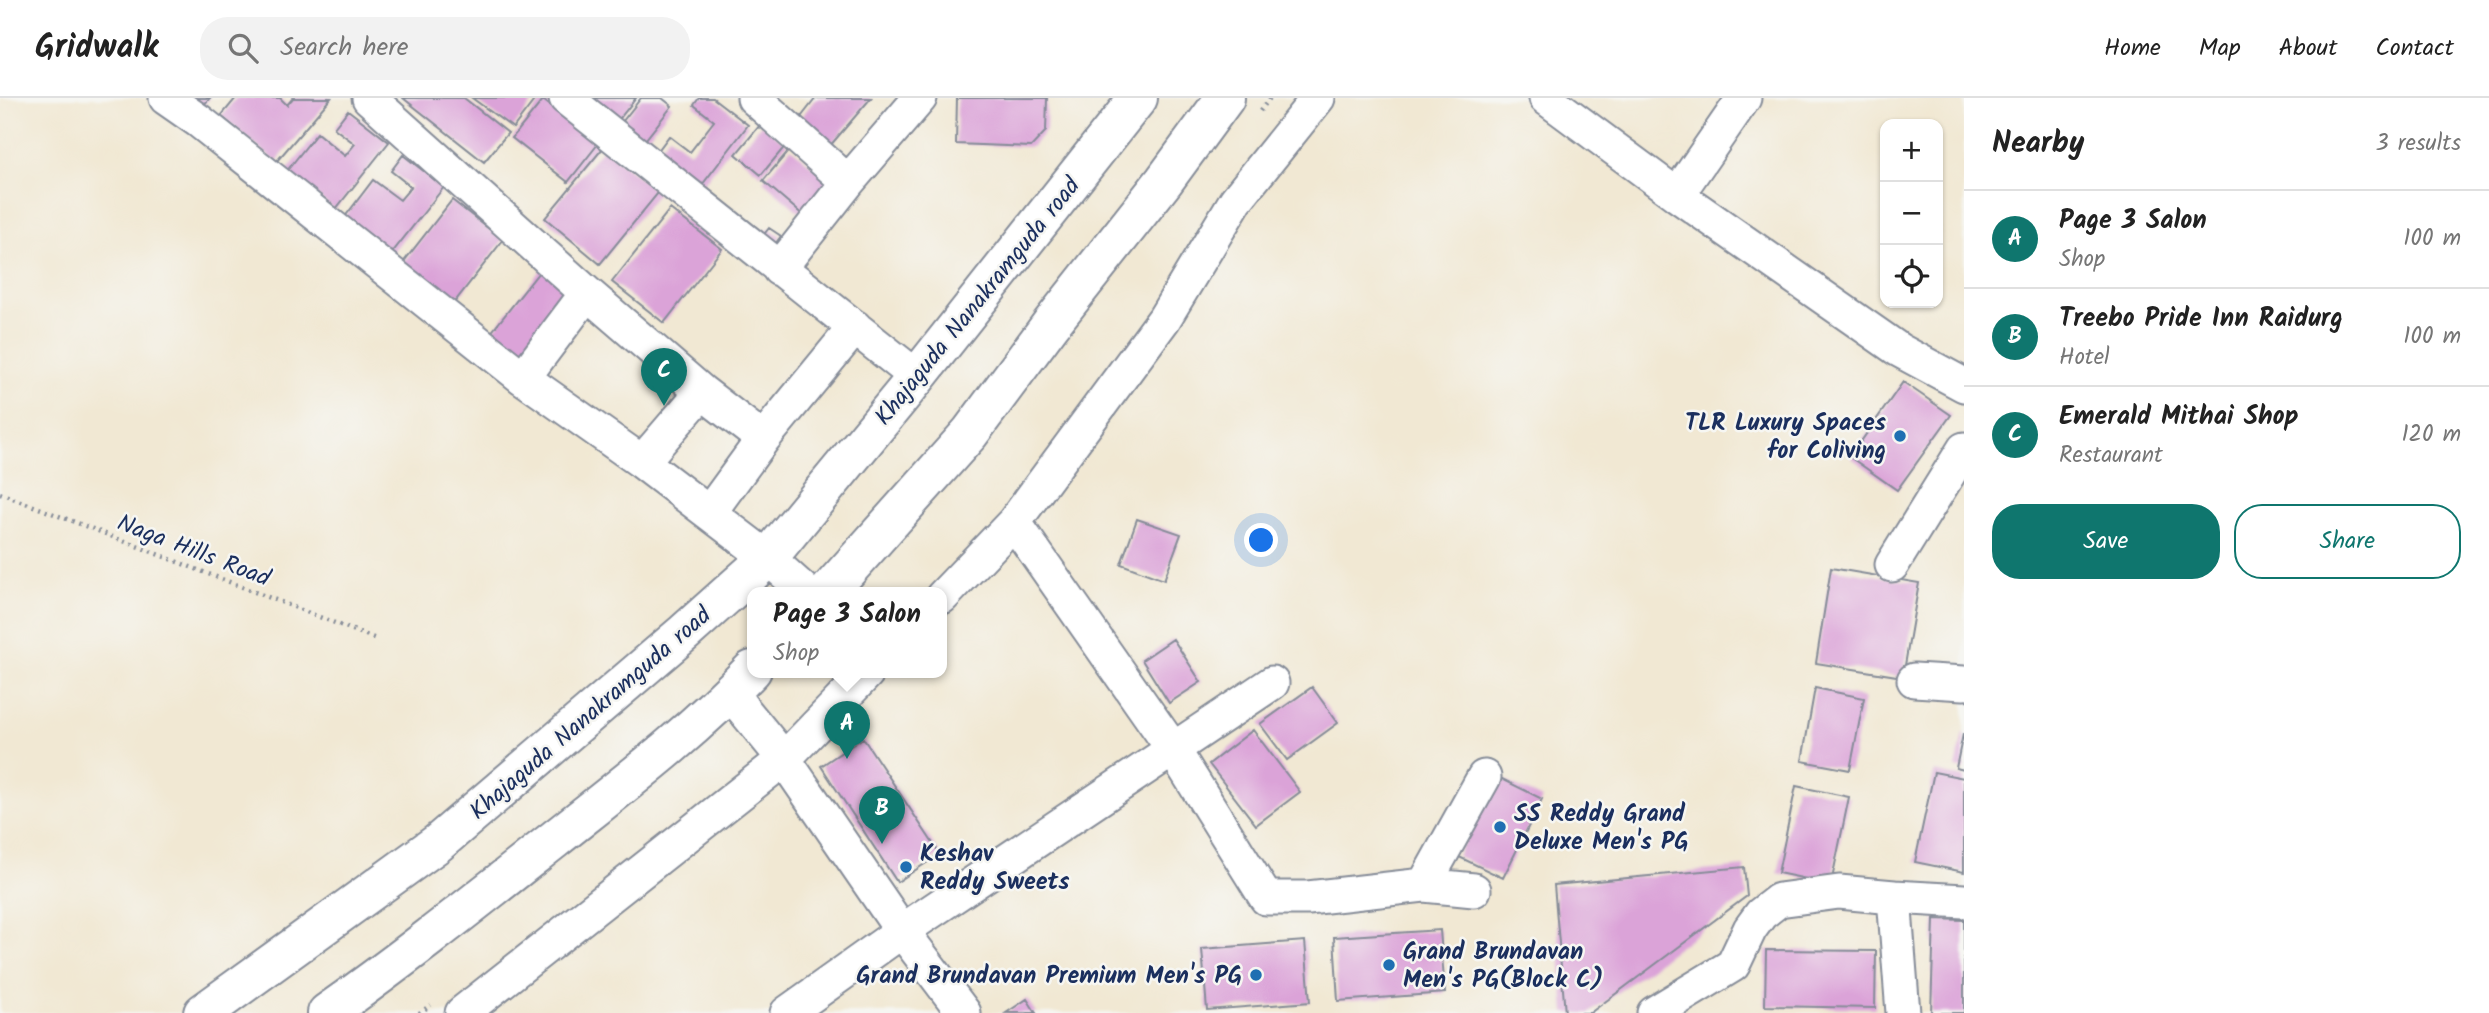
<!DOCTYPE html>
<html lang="en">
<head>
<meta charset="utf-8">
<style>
	:root { --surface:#fff; --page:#f2f2f2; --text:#222; --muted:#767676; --line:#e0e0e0; --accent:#0f766e }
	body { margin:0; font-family:Kalam,sans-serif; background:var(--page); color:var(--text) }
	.controls { position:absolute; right:21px; top:21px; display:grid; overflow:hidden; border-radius:14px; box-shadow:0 2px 5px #0004 }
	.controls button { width:63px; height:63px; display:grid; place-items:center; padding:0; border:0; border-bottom:2px solid var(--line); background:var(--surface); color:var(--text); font:35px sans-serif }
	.you { position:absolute; left:1262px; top:443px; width:24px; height:24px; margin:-18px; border:5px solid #fff; border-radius:50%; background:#1a73e8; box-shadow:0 0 0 10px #1a73e833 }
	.badge { display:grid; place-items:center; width:46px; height:46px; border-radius:50%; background:var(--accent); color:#fff; font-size:23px; font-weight:700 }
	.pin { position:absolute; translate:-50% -58px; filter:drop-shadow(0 2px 4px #0008) }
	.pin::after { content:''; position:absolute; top:37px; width:24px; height:21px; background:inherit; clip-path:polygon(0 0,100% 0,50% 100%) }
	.popup { position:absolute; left:747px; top:489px; width:200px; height:91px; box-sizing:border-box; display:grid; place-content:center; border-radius:14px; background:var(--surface); filter:drop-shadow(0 2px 5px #0005); font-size:23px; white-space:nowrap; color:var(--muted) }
	.popup b { font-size:26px; color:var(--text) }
	.popup::after { content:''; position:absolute; left:50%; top:100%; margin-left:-14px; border:14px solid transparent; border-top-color:var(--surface) }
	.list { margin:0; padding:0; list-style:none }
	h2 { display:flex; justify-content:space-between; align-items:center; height:91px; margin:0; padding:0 28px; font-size:30px }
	h2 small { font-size:23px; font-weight:400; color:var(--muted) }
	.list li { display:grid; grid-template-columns:46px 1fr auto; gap:21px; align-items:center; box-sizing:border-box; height:98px; padding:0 28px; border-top:2px solid var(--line) }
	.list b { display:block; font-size:26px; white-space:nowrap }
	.list p { margin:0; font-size:23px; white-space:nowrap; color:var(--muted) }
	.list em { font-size:23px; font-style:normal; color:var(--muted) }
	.actions { display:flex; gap:14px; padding:21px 28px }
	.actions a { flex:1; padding:16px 0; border:2px solid var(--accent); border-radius:28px; text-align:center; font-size:24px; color:var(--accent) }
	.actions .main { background:var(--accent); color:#fff }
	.icon { flex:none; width:38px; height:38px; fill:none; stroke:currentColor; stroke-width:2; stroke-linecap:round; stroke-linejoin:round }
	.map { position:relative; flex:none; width:1964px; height:915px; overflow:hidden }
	header { display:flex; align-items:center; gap:42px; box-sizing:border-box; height:98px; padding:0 35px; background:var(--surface); border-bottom:2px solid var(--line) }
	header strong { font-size:33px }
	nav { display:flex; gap:38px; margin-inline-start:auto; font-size:24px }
	.search { width:490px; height:63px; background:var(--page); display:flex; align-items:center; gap:18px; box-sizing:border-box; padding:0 24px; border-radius:28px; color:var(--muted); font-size:26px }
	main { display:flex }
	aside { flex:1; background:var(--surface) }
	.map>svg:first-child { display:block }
</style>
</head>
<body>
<header>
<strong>Gridwalk</strong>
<div class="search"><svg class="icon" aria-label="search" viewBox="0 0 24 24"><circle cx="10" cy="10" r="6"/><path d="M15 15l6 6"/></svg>Search here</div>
<nav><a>Home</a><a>Map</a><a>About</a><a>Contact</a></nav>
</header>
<main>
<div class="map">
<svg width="1964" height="915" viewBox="0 0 1964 915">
	<rect width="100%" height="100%" fill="#f6f6f2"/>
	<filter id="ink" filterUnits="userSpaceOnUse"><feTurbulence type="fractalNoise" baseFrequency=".0143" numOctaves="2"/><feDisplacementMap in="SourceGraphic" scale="14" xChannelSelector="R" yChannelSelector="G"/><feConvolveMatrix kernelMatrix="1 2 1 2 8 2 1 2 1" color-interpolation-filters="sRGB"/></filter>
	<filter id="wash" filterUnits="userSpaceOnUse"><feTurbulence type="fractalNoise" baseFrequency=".00686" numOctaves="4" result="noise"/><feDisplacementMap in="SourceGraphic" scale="28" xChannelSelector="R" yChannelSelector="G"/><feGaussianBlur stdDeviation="1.57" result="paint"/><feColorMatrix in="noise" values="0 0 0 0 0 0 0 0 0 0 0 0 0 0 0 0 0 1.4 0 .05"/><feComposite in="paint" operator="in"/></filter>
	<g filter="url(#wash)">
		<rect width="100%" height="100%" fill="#f1e8d3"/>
		<g id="blocks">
			<path fill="#dba3d8" d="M190 0H210L202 9Z
				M236 0H280L287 7 293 0H331L276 64 221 18Z
				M403 0H464L508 35 484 64Z
				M472 0H536L513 30Z
				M596 0H636L616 25 591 6Z
				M641 0H662L672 8 642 46 619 28Z
				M699 0H713L748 27 695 96 651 62 669 38 690 54 714 23 694 7Z
				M816 0H871L829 49 798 23Z
				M957 0H1047L1046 33 1031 49 956 46Z
				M543 2 598 46 568 84 512 40Z
				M348 12 389 44 335 112 286 74 317 35 345 58 355 46 334 30Z
				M761 26 787 46 761 77 736 56Z
				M603 50 658 95 600 166 545 120Z
				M791 50 832 85 804 118 763 83Z
				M403 57 444 89 391 156 344 120 373 82 400 102 411 89 391 73Z
				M452 102 503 142 453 206 402 166Z
				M670 111 722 151 664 225 612 184Z
				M769 130 781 138 770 153 758 144Z
				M543 169 580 198 528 265 490 236Z
				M1903 284 1951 317 1897 392 1850 359Z
				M1137 421 1181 436 1164 482 1121 466Z
				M1831 470 1919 485 1903 579 1816 565Z
				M1173 541 1201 584 1169 605 1142 562Z
				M1312 589 1338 625 1287 662 1260 626Z
				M1815 590 1864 600 1850 672 1802 663Z
				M1253 632 1300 694 1256 727 1209 666Z
				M1963 636H1964V672L1956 670Z
				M863 640 940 756 897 784 821 668Z
				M1934 674 1964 680V774L1915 764Z
				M1496 678 1542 701 1503 780 1457 758Z
				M1796 688 1849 699 1831 786 1778 775Z
				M1744 769 1747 798 1590 915H1565L1554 787Z
				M1934 821 1964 822V915H1931Z
				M1440 832 1445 895 1338 903 1334 839Z
				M1305 843 1310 904 1207 912 1202 851Z
				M1766 852 1876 853 1875 910 1765 908Z
				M1027 901 1036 915H1006Z"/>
		</g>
	</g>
	<g filter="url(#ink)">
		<use href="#blocks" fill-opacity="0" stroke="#868c98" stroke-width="2"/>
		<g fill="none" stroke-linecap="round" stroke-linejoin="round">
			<g stroke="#868c98" stroke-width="37">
				<path id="minor" d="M166 0 199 23 523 280 642 364 768 460 807 495
					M369 0 587 195 702 294 763 341 855 229
					M566 0 917 279
					M754 0 848 84
					M1546 0 1677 97 1899 252 1964 287
					M1677 97 1744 0
					M779 171 848 84 920 0
					M523 280 587 195
					M642 364 702 294
					M709 415 763 341
					M1014 424 1173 651 1266 800H1308L1424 787 1474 792
					M1892 467 1964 351
					M942 499 1014 424 1164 221 1236 102 1318 0
					M1914 582 1964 585
					M730 595 784 661 902 833 964 915
					M1424 787 1484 679
					M1894 799 1964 803
					M462 915 784 661 867 575
					M787 915 902 833 1272 585
					M1654 915 1733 867 1750 831 1761 816 1779 802 1839 794 1894 799 1903 915"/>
			</g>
			<g stroke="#868c98" stroke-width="42">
				<path id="secondary" d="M827 495 970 335 1051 226 1164 83 1225 0
					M203 915 438 745 684 535 768 460 917 279 1138 0
					M327 915C405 860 480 800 555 741 623 687 692 635 752 572"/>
			</g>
			<path stroke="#868c98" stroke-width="4.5" stroke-dasharray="2 5" stroke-linecap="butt" d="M1260 13 1270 0
				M0 395 376 541
				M419 915 431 907"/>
			<use href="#minor" stroke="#fff" stroke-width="33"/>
			<use href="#secondary" stroke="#fff" stroke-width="38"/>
		</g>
	</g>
	<g fill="#1f6fb2" stroke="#f6f6f2" stroke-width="2.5">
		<circle cx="1900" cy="338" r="7"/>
		<circle cx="1500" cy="729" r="7"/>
		<circle cx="906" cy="769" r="7"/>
		<circle cx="1389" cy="867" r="7"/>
		<circle cx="1256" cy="877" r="7"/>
	</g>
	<g text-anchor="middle" stroke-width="5" stroke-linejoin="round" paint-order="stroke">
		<g font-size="24" fill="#1b2f5e" stroke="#f6f6f2">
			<text transform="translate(977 203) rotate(-51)" y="8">Khajaguda Nanakramguda road</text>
			<text transform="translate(194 452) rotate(21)" y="8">Naga Hills Road</text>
			<text transform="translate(590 615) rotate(-41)" y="8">Khajaguda Nanakramguda road</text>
		</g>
		<g font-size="24" font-weight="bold" fill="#1b2f5e" stroke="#f6f6f2" text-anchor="start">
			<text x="1886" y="332" text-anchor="end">TLR Luxury Spaces<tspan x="1886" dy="28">for Coliving</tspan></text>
			<text x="1514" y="723">SS Reddy Grand<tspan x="1514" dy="28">Deluxe Men's PG</tspan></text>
			<text x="920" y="763">Keshav<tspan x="920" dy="28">Reddy Sweets</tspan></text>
			<text x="1403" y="861">Grand Brundavan<tspan x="1403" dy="28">Men's PG(Block C)</tspan></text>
			<text x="1242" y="885" text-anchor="end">Grand Brundavan Premium Men's PG</text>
		</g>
	</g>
</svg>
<div class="controls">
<button>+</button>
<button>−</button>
<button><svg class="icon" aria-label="locate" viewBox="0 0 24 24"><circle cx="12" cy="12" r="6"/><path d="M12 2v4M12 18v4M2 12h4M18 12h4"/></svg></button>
</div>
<div class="you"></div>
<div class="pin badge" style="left:847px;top:661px">A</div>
<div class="popup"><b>Page 3 Salon</b>Shop</div>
<div class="pin badge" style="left:882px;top:746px">B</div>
<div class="pin badge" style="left:664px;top:308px">C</div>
</div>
<aside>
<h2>Nearby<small>3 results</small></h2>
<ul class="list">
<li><span class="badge">A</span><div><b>Page 3 Salon</b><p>Shop</p></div><em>100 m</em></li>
<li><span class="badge">B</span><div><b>Treebo Pride Inn Raidurg</b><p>Hotel</p></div><em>100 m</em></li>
<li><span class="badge">C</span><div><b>Emerald Mithai Shop</b><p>Restaurant</p></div><em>120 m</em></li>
</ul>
<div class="actions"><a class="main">Save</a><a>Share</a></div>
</aside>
</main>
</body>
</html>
